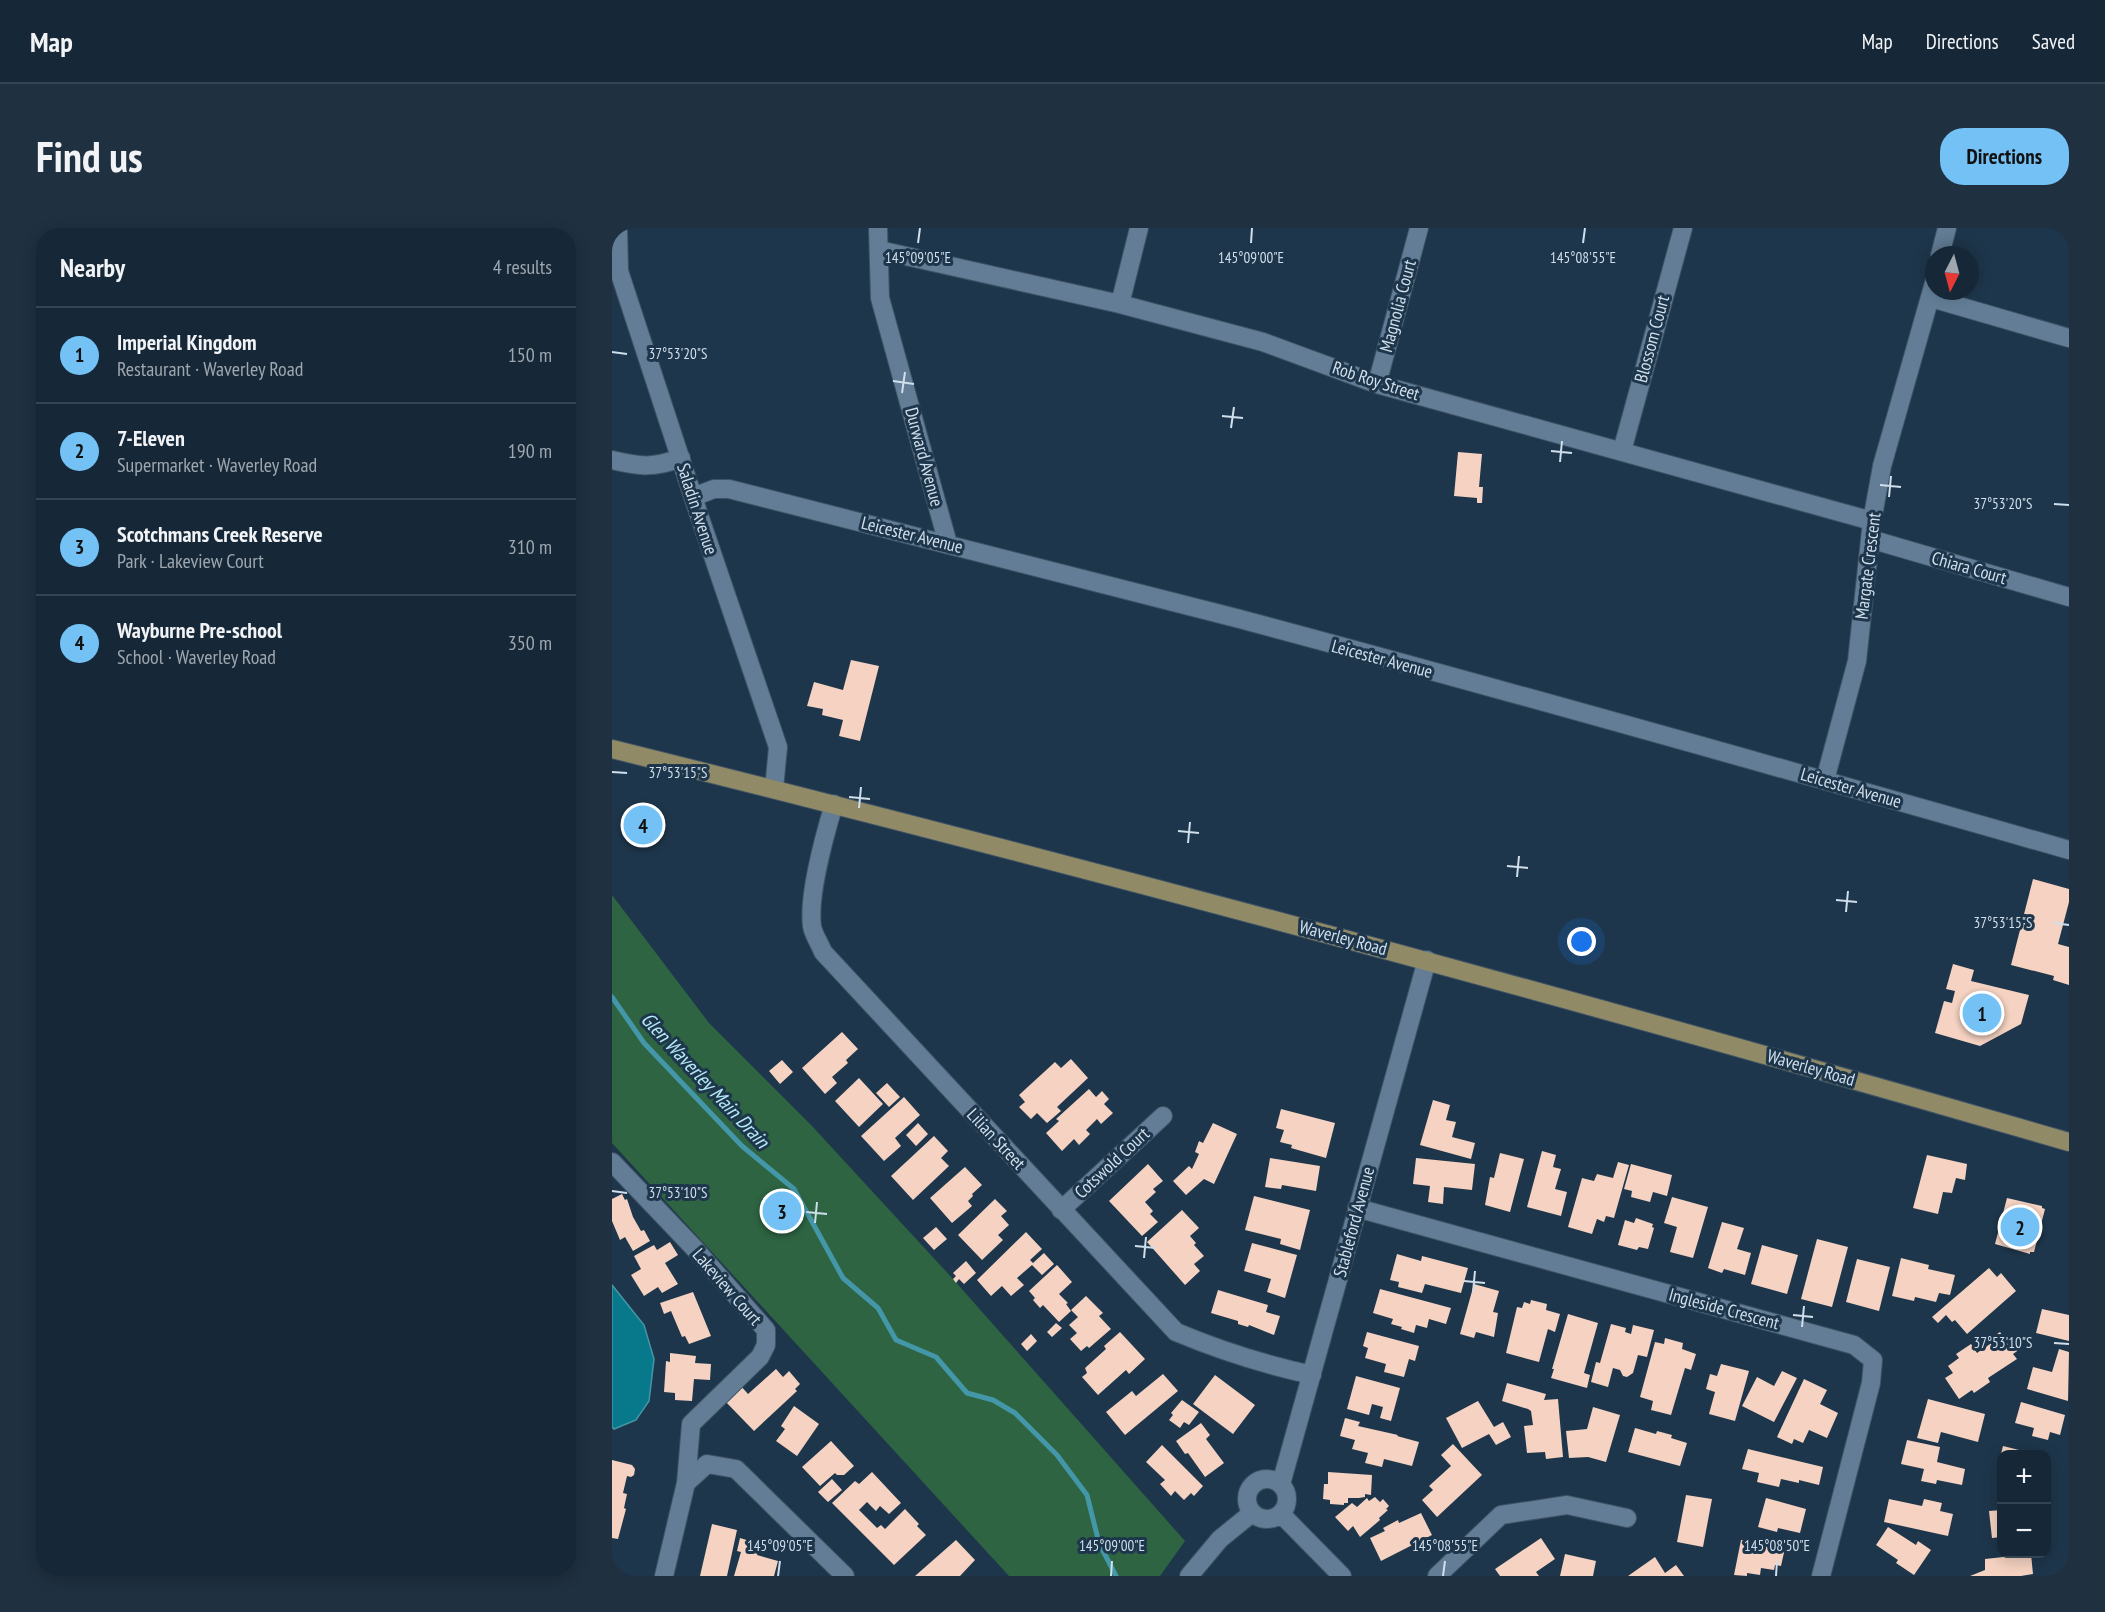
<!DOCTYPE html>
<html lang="en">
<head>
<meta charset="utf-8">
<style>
	:root { --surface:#162838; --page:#1f3040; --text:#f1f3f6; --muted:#9ea6ae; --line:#354453; --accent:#73c1f5 }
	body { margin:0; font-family:"PT Sans Narrow",sans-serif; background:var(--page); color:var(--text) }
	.controls { position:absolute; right:18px; bottom:18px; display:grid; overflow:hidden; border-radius:12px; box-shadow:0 3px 15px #0003 }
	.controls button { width:54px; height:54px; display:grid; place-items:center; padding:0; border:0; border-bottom:2px solid var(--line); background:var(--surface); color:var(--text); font:30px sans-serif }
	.compass { position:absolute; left:1313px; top:18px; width:54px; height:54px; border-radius:50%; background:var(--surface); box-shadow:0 3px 15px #0003; rotate:186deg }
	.you { position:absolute; left:970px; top:714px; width:21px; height:21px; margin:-15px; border:4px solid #fff; border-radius:50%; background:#1a73e8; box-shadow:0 0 0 9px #1a73e833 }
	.badge { display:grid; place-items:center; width:39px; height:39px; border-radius:50%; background:var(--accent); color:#111; font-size:20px; font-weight:700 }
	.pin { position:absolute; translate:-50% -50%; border:3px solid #fff; box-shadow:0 2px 6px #0006 }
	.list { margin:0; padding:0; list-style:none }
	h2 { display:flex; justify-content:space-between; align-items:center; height:78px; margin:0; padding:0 24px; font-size:26px }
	h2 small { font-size:20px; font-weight:400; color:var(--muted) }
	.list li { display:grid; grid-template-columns:39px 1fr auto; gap:18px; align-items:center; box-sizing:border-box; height:96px; padding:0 24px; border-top:2px solid var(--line) }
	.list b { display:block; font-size:22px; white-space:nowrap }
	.list p { margin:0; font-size:20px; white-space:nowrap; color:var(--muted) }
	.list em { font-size:20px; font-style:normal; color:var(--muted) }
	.map { position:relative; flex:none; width:1457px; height:1348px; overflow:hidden; border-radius:24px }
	header { display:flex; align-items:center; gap:36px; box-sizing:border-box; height:84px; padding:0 30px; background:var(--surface); border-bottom:2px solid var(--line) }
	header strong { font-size:28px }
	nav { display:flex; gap:33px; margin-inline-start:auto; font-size:21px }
	.intro { display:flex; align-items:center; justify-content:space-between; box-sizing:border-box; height:144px; padding:0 36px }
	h1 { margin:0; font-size:42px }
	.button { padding:15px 27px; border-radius:24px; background:var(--accent); color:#111; font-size:21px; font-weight:700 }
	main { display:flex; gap:36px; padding:0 36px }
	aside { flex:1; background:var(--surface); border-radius:24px; box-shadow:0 3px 15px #0003 }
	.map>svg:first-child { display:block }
</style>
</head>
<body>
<header>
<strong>Map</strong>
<nav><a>Map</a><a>Directions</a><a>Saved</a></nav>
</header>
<div class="intro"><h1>Find us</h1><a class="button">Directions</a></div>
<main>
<aside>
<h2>Nearby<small>4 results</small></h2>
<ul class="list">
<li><span class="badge">1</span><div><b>Imperial Kingdom</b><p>Restaurant · Waverley Road</p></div><em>150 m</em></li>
<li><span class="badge">2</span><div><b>7-Eleven</b><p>Supermarket · Waverley Road</p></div><em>190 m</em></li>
<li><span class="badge">3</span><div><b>Scotchmans Creek Reserve</b><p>Park · Lakeview Court</p></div><em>310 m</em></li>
<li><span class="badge">4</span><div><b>Wayburne Pre-school</b><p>School · Waverley Road</p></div><em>350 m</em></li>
</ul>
</aside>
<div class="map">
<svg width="1457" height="1348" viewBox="0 0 1457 1348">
	<rect width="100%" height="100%" fill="#1e364b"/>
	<path fill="#2e6442" d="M0 667 97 795 200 898 341 1051 573 1313 548 1348H397L0 915Z"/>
	<path fill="#08788b" stroke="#4497a8" stroke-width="1.5" d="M0 1057 32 1097 42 1131 37 1173 24 1192 2 1201 0 1199Z"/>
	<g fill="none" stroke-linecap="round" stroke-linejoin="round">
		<path stroke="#4497a8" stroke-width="5" d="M0 769 32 815 130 918 182 961 231 1050 266 1080 284 1112 324 1129 355 1165 381 1172 403 1185 445 1227 475 1267 487 1315 504 1348"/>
	</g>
	<path fill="#f5d2c1" d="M846 224 870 226 867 259H871L870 275H865V270L842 268Z
		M239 432 267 438 248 513 227 508 231 492 210 487 211 481 195 478 202 454 231 462Z
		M1421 651 1457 661V674L1446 716 1457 719V757L1441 752 1442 748 1399 737Z
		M1341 736 1362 742 1359 753 1417 767 1409 796 1368 818 1323 805 1332 773 1340 775 1343 763 1334 761Z
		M230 804 246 821 234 832 236 835 220 849 225 855 213 866 190 840Z
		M459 831 476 850 445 879 449 883 435 895 425 885 419 891 407 879 413 874 407 867 443 834 449 840Z
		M170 832 181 844 168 856 157 843Z
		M247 850 271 876 247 899 223 873Z
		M275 855 288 869 277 879 264 865Z
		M477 861 484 869 490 863 497 871 492 876 501 885 489 896 485 891 474 902 478 906 467 917 462 911 450 923 434 905 447 893 444 891Z
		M292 869 308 887 283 910 289 918 272 933 249 908Z
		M821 872 838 877 834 892 844 894 840 909 863 915 859 931 808 917Z
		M669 881 723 895 714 930 679 920 680 917 668 914 672 902 664 900Z
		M306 895 316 906 304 918 294 907Z
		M601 895 625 906 602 956 592 951 574 967 561 953 577 938 580 941 587 926 583 924 587 913 591 915Z
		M322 908 336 923 329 930 337 938 301 972 279 948Z
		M930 923 944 927 941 939 949 941 943 961 955 964 949 988 915 979Z
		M888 925 912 931 898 984 873 977 878 949 882 950Z
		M1315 927 1355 936 1353 952 1344 950 1340 965 1331 964 1326 986 1301 980Z
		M658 930 708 938 704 963 670 957 669 961 653 959Z
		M804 930 863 936 860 962 832 959 831 976 816 974 818 958 801 956Z
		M1006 934 1017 937 1002 990 994 988 992 994 985 991 980 1006 956 999 970 950 982 953 985 946 1001 950Z
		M536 936 551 953 541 961 544 964 533 974 541 983 538 986 546 994 530 1008 497 973Z
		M1019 936 1060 947 1055 968 1041 964 1038 974 1019 969 1020 963 1012 961Z
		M353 939 370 957 360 966 361 968 356 973 360 978 340 995 318 970Z
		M10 966 13 972 15 971 21 989 29 1003 32 1002 38 1013 21 1023 13 1009 8 1012 0 993V971Z
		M642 968 698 982 688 1022 668 1016 669 1011 633 1002Z
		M1060 969 1096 979 1081 1030 1058 1024 1065 999 1052 995Z
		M1395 970 1430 978V980L1433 981 1422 1024H1418V1026L1383 1016Z
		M383 971 395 983 389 988 397 997 386 1007 391 1012 370 1032 346 1007Z
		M570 982 587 1000 578 1008 584 1015 582 1017 592 1028 582 1036 588 1043 573 1057 535 1014Z
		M1024 990 1041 996 1040 999 1042 1000 1036 1021 1027 1019 1025 1022 1006 1017 1013 992 1022 995Z
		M1110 994 1132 1000 1125 1021 1139 1025 1133 1047 1112 1041 1110 1045 1096 1040Z
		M324 999 335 1011 322 1022 311 1010Z
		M414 1004 430 1021 418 1032 421 1035 432 1025 442 1036 430 1047 420 1037 405 1050 412 1057 399 1068 390 1058 379 1068 365 1052Z
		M1205 1011 1236 1019 1220 1079 1189 1071Z
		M58 1014 66 1027 53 1035 66 1056 50 1065 46 1059 32 1068 19 1047 29 1041 22 1028 42 1017 45 1022Z
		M640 1015 685 1027 673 1070 655 1064 659 1051 632 1043Z
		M1150 1017 1186 1027 1175 1066 1139 1056Z
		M785 1026 809 1033 810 1028 856 1040 849 1065 813 1056 810 1065 786 1059 787 1054 778 1052Z
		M1289 1030 1317 1037 1316 1041 1343 1047 1338 1067 1327 1065 1324 1074 1303 1069 1302 1073 1280 1068Z
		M1245 1031 1278 1039 1267 1083 1234 1074Z
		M354 1033 364 1045 352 1056 347 1051 344 1055 341 1051 344 1048 341 1045Z
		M445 1037 460 1054 447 1066 456 1075 454 1076 459 1083 447 1094 431 1077 428 1080 421 1072 423 1070 417 1063Z
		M1377 1040 1385 1049 1389 1045 1404 1063 1355 1106 1343 1092 1340 1094 1334 1087 1326 1095 1320 1089Z
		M862 1056 887 1063 881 1084 886 1085 882 1109 864 1104 862 1110 848 1106Z
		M768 1061 839 1080 834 1096 817 1091 815 1100 804 1097 802 1105 789 1101 790 1099 779 1096 781 1091 761 1085Z
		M606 1062 656 1077 654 1084 668 1088 662 1107 637 1097 636 1099 626 1096V1093L599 1085Z
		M81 1064 99 1108 77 1116 73 1108 70 1109 59 1083 52 1086 48 1075Z
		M474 1068 491 1085 487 1088 499 1101 477 1120 475 1118 469 1123 458 1111 465 1105 457 1097 466 1089 459 1082Z
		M919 1072 935 1076 934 1082 948 1086 943 1104 936 1101 927 1134 894 1125 905 1079 910 1080 912 1074 918 1076Z
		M1430 1081 1457 1087V1113L1424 1105Z
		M956 1086 986 1095 972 1145 978 1147 975 1160 939 1150 942 1141H940Z
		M444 1095 450 1100 440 1109 435 1104Z
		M999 1096 1014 1100 1013 1104 1019 1106 1021 1097 1042 1102 1035 1129 1026 1127 1021 1145 1015 1149 1011 1148 1008 1142 1001 1140 996 1159 979 1154 984 1134 988 1135Z
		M508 1104 533 1131 517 1146 514 1142 486 1167 470 1149 475 1145 473 1140 494 1121 492 1118Z
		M755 1104 807 1118 803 1133 797 1131 792 1149 772 1144 774 1136 753 1130 756 1120 751 1118Z
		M1388 1104 1397 1118 1402 1114 1408 1121 1401 1126 1405 1131 1376 1150 1378 1154 1362 1165 1360 1162 1347 1171 1333 1150 1341 1145 1336 1138 1347 1130 1344 1126 1359 1116 1365 1125 1381 1114 1379 1110Z
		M419 1106 425 1113 415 1123 409 1116Z
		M1053 1110 1071 1115 1070 1121 1084 1126 1079 1142 1073 1140 1059 1187 1039 1182 1041 1173 1028 1169 1043 1114 1052 1116Z
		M1447 1121 1457 1124 1456 1173 1415 1161 1421 1139 1440 1144Z
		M58 1125 84 1128 83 1135 99 1136 98 1152 82 1151 80 1173 63 1172V1165L52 1164 54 1133 58 1134Z
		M1109 1136 1137 1143 1123 1193 1097 1186 1103 1164 1094 1161 1098 1146 1105 1148Z
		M164 1141 171 1149 177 1143 188 1156 183 1161 185 1163 142 1203 112 1172 128 1157 136 1166Z
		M1170 1143 1185 1150 1162 1194 1130 1178 1145 1149 1162 1158Z
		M551 1146 566 1163 513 1207 494 1184 520 1163 524 1168Z
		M603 1147 643 1177 621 1206 581 1176Z
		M744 1148 788 1160 779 1193 768 1190 771 1179 760 1176 757 1187 735 1181Z
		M1192 1151 1215 1162 1208 1176 1226 1185 1215 1210 1197 1202 1191 1215 1182 1211 1180 1216 1165 1209Z
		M895 1155 934 1166 932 1172 946 1171 951 1229 934 1231 933 1224 915 1225 912 1198 921 1197 919 1183 916 1181 890 1173Z
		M1316 1171 1373 1186 1366 1214 1329 1204 1326 1215 1305 1210Z
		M570 1172 587 1184 577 1197 572 1194 568 1200 557 1192 561 1187 559 1185Z
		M866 1173 882 1199 891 1194 899 1209 884 1217 877 1206 850 1220 834 1190Z
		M1409 1174 1453 1187 1448 1207 1438 1204 1436 1212 1420 1208 1422 1200 1403 1195Z
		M182 1178 207 1196 185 1228 164 1213 173 1201 169 1198Z
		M981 1179 1008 1187 994 1234 976 1229 957 1230 954 1203 975 1201Z
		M733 1190 748 1194 746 1198 786 1207 785 1208 807 1214 800 1238 772 1231 770 1239 753 1235 756 1225 740 1221 743 1212 728 1208Z
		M589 1195 598 1207 594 1211 612 1235 593 1249 576 1225 573 1226 564 1213Z
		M1023 1200 1044 1206 1045 1203 1060 1207 1059 1210 1075 1215 1068 1238 1016 1224Z
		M1295 1212 1328 1219 1325 1234 1353 1241 1350 1257 1325 1252 1324 1256 1309 1253 1312 1241 1289 1236Z
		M219 1213 242 1238 232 1247H225L223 1245 208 1258 190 1239Z
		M841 1216 870 1247 825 1289 810 1272 821 1262 817 1258 839 1238 829 1227Z
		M550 1217 591 1258 582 1268 579 1265 572 1272 563 1263 559 1268 548 1256 553 1252 534 1234Z
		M1391 1218 1423 1226H1389Z
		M1136 1221 1211 1239 1207 1257 1187 1252V1255L1169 1251 1167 1259 1145 1254 1147 1245 1130 1241Z
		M0 1232 20 1237 23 1241 22 1247 19 1249 15 1248 11 1265 15 1266 12 1280 14 1281 6 1311 0 1310Z
		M260 1244 289 1275 277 1286 268 1278 264 1283 255 1274 247 1282 265 1300 269 1297 273 1301 293 1281 307 1296 305 1298 314 1307 282 1337 220 1275 243 1253 247 1256Z
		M716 1244 760 1247 759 1267 753 1266V1269L747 1270H736V1275H732V1277L718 1276V1272L711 1271 712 1256H716Z
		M220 1251 230 1262 216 1274 206 1264Z
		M1074 1267 1100 1271 1091 1319 1065 1314Z
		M763 1269 768 1274 771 1271 777 1278 774 1281 776 1282 767 1290 768 1292 748 1309 741 1298 736 1303 723 1289 740 1275 745 1279 755 1270 757 1273Z
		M1154 1270 1194 1281 1188 1305 1166 1300 1165 1304 1146 1299Z
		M1277 1271 1310 1278 1312 1271 1330 1275 1328 1283 1341 1286 1336 1308 1272 1294Z
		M1390 1282V1309L1380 1310 1377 1283Z
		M809 1285 820 1307 769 1333 758 1310 773 1303 771 1300 786 1292 787 1295Z
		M100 1296 125 1302 115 1348H88Z
		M1276 1299 1304 1317 1306 1313 1319 1322 1302 1347 1284 1335 1286 1332 1264 1317Z
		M128 1310 148 1316 145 1327 166 1333 162 1348H122L129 1324 125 1323Z
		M929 1310 943 1331 924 1344 927 1348H888L883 1341Z
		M344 1312 363 1332 348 1348H303Z
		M1129 1312 1173 1320 1169 1338 1163 1337 1162 1342 1149 1340 1148 1347 1135 1345V1348L1122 1347Z
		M953 1326 984 1333 981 1348H948Z
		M1419 1326 1421 1346 1409 1348H1358L1373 1342V1331Z
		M1043 1329 1053 1345 1064 1337 1072 1348H1016Z"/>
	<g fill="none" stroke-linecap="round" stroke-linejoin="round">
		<g stroke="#3e5365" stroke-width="20">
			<path id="minor" d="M6 0 7 43 86 284 166 519 162 561
				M266 0 268 70 336 316
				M267 22 508 76 651 114 765 156 1260 293
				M1328 27 1335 0
				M1319 70 1457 110
				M508 76 527 0
				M765 156 807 0
				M1010 223 1071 0
				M0 232C28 239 42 240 69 230
				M81 269 102 261H117C286 303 455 346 624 390 902 464 1180 543 1457 622
				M1258 311 1457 369
				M1213 552 1245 433 1260 293 1270 238 1322 55
				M222 576C213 606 196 668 200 698 201 706 208 716 211 724L564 1104C607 1122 654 1137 700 1147
				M0 934 83 1021 154 1102V1117L148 1129 79 1196 74 1255
				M745 980 1242 1117 1261 1132 1259 1155 1209 1348
				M449 982 551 888
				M635 1271a20 20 0 1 1 40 0a20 20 0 1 1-40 0Z
				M669 1256 815 732
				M669 1286 730 1348
				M52 1348 74 1255 95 1236 124 1241 233 1348
				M577 1348 608 1311 640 1285
				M825 1348 889 1287 955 1277 1015 1290"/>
		</g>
		<g stroke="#3e5365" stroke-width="20">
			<path id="major" d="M0 521C488 642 974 774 1457 914"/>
		</g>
		<use href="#minor" stroke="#627d95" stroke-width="18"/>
		<use href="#major" stroke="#918a67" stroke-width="18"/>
	</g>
	<path fill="none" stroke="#d0dfec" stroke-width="2" d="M306 15 308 0M639 15 640 0M971 15 973 0M0 124 15 126M281 153 302 156M290 165 293 144M610 188 631 190M619 200 622 179M939 223 960 225M948 234 950 213M1268 257 1289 259M1277 269 1279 248M1442 276 1457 277M0 544 15 545M237 569 258 571M247 580 249 559M566 603 587 605M576 615 578 594M895 638 916 640M905 649 907 628M1224 672 1245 674M1234 684 1236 663M1442 695 1457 697M0 963 15 965M194 984 215 986M203 995 205 974M523 1018 544 1020M532 1030 534 1009M852 1053 873 1055M861 1064 863 1043M1181 1087 1201 1089M1190 1099 1192 1078M1442 1115 1457 1116M166 1348 168 1333M499 1348 500 1333M831 1348 833 1333M1164 1348 1165 1333"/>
	<g text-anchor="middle" stroke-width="6" stroke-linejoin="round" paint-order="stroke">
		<g font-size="18" fill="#d0dfec" stroke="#1e364b">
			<text transform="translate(786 78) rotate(-75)" y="6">Magnolia Court</text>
			<text transform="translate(1040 111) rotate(-75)" y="6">Blossom Court</text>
			<text transform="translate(764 153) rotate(18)" y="6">Rob Roy Street</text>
			<text transform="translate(312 229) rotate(75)" y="6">Durward Avenue</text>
			<text transform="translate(85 281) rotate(72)" y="6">Saladin Avenue</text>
			<text transform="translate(300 307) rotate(14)" y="6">Leicester Avenue</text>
			<text transform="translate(1256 338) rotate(-83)" y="6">Margate Crescent</text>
			<text transform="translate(1357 340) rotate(16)" y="6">Chiara Court</text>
			<text transform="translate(770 431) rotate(15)" y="6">Leicester Avenue</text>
			<text transform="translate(1239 560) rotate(16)" y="6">Leicester Avenue</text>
			<text transform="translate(731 710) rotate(15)" y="6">Waverley Road</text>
			<text transform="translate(1199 840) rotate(16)" y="6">Waverley Road</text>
			<text transform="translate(384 911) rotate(47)" y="6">Lilian Street</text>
			<text transform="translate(500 935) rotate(-43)" y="6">Cotswold Court</text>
			<text transform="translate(742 994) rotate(-75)" y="6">Stableford Avenue</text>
			<text transform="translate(115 1059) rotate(49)" y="6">Lakeview Court</text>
			<text transform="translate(1112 1081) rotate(15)" y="6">Ingleside Crescent</text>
		</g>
		<g font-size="20" font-style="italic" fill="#b4eaf6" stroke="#1e364b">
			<text transform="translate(93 852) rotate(47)" y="7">Glen Waverley Main Drain</text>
		</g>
	</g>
	<g font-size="15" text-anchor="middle" fill="#d0dfec" stroke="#1e364b" stroke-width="6" stroke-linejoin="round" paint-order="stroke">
		<text x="306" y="35">145°09'05"E</text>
		<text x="639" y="35">145°09'00"E</text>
		<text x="971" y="35">145°08'55"E</text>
		<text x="66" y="131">37°53'20"S</text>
		<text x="1391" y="281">37°53'20"S</text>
		<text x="66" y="550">37°53'15"S</text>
		<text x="1391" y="700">37°53'15"S</text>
		<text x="66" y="970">37°53'10"S</text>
		<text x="1391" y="1120">37°53'10"S</text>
		<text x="168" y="1323">145°09'05"E</text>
		<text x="500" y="1323">145°09'00"E</text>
		<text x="833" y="1323">145°08'55"E</text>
		<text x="1165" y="1323">145°08'50"E</text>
	</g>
</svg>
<div class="controls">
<button>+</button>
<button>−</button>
</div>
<svg class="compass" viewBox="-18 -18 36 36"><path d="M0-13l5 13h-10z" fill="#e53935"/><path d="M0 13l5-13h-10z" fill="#9ea6ae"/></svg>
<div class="you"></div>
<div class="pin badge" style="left:1370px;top:785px">1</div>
<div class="pin badge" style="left:1408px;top:999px">2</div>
<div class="pin badge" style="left:170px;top:983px">3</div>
<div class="pin badge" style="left:31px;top:597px">4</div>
</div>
</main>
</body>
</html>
